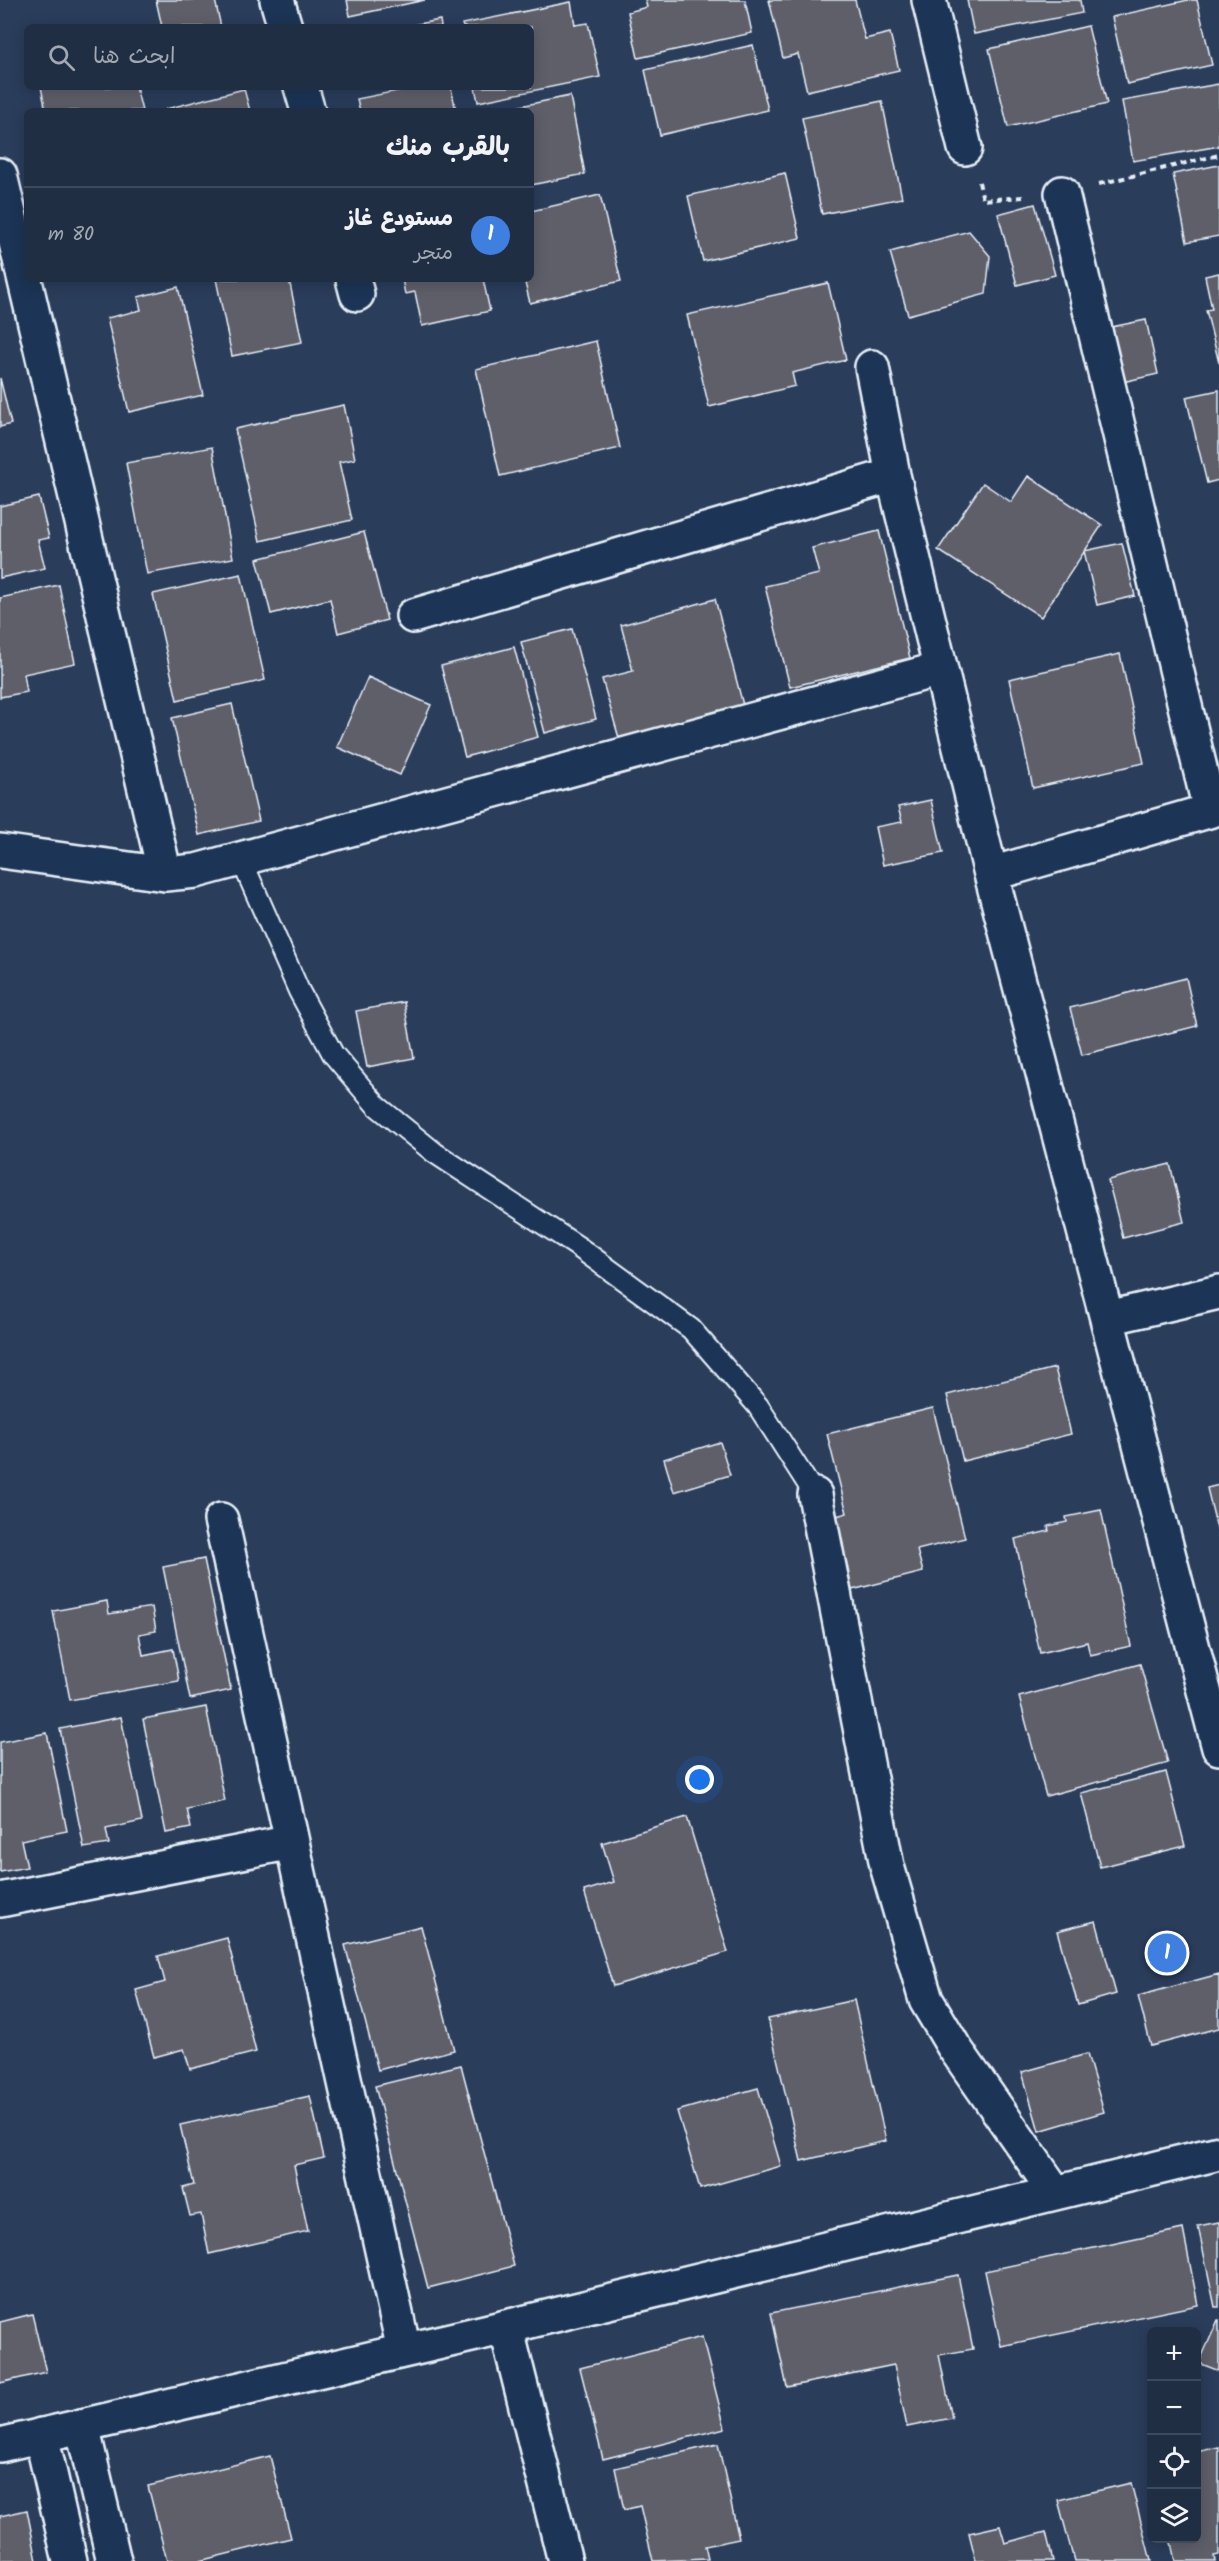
<!DOCTYPE html>
<html lang="ar">
<head>
<meta charset="utf-8">
<style>
	:root { --surface:#202e44; --page:#28364b; --text:#f1f3f6; --muted:#a2a8b2; --line:#3d4a5d; --accent:#ffd166 }
	body { margin:0; font-family:Kalam,"Playpen Sans Arabic",sans-serif; background:var(--page); color:var(--text); direction:rtl }
	.controls { position:absolute; right:18px; bottom:18px; display:grid; overflow:hidden; border-radius:9px; box-shadow:0 3px 15px #0003 }
	.controls button { width:54px; height:54px; display:grid; place-items:center; padding:0; border:0; border-bottom:2px solid var(--line); background:var(--surface); color:var(--text); font:30px sans-serif }
	.you { position:absolute; left:700px; top:1780px; width:21px; height:21px; margin:-15px; border:4px solid #fff; border-radius:50%; background:#1a73e8; box-shadow:0 0 0 9px #1a73e833 }
	.badge { display:grid; place-items:center; width:39px; height:39px; border-radius:50%; background:var(--accent); color:#fff; font-size:20px; font-weight:700 }
	.pin { position:absolute; translate:-50% -50%; border:3px solid #fff; box-shadow:0 2px 6px #0006 }
	.list { margin:0; padding:0; list-style:none }
	h2 { display:flex; justify-content:space-between; align-items:center; height:78px; margin:0; padding:0 24px; font-size:26px }
	h2 small { font-size:20px; font-weight:400; color:var(--muted) }
	.list li { display:grid; grid-template-columns:39px 1fr auto; gap:18px; align-items:center; box-sizing:border-box; height:96px; padding:0 24px; border-top:2px solid var(--line) }
	.list b { display:block; font-size:22px; white-space:nowrap }
	.list p { margin:0; font-size:20px; white-space:nowrap; color:var(--muted) }
	.list em { font-size:20px; font-style:normal; color:var(--muted) }
	.icon { flex:none; width:33px; height:33px; fill:none; stroke:currentColor; stroke-width:2; stroke-linecap:round; stroke-linejoin:round }
	.map { position:relative; flex:none; width:1219px; height:2561px; overflow:hidden; direction:ltr }
	.search { position:absolute; background:var(--surface); box-shadow:0 3px 15px #0003; left:24px; top:24px; width:510px; height:66px; display:flex; align-items:center; gap:15px; box-sizing:border-box; padding:0 21px; border-radius:9px; color:var(--muted); font-size:22px }
	.panel { position:absolute; background:var(--surface); box-shadow:0 3px 15px #0003; left:24px; top:108px; width:510px; height:174px; border-radius:9px; direction:rtl }
	.map>svg:first-child { display:block }
</style>
</head>
<body>
<div class="map">
<svg width="1219" height="2561" viewBox="0 0 1219 2561">
	<rect width="100%" height="100%" fill="#2a3d5b"/>
	<filter id="ink" filterUnits="userSpaceOnUse"><feTurbulence type="fractalNoise" baseFrequency=".0167" numOctaves="2"/><feDisplacementMap in="SourceGraphic" scale="12" xChannelSelector="R" yChannelSelector="G"/><feConvolveMatrix kernelMatrix="1 2 1 2 8 2 1 2 1" color-interpolation-filters="sRGB"/></filter>
	<g filter="url(#ink)">
		<path fill="#5f5e6a" stroke="#e8f1f8" stroke-width="1.5" d="M156 0H215L221 27H162Z
			M347 0H425L350 16Z
			M645 0H745L752 33 638 58 628 12 647 7Z
			M769 0H855L865 39 890 33 899 70 807 91 798 54 783 58Z
			M967 0H1080L1082 13 974 34Z
			M1188 0H1197L1212 65 1127 84 1112 17Z
			M571 2 575 25 588 23 600 77 478 102 475 87H531V27H463L462 24Z
			M440 20 441 27H402Z
			M1088 26 1107 104 1008 127 989 49Z
			M753 45 768 110 660 135 645 70Z
			M1219 84V146L1133 161 1122 101Z
			M41 87H136L142 111H46Z
			M417 87H451L456 111H360L357 99Z
			M244 89 250 111H167L166 109Z
			M570 96 585 174 531 185V111H496Z
			M882 101 902 198 822 214 802 118Z
			M1219 165V236L1187 242 1173 174Z
			M785 173 800 238 703 261 688 196Z
			M600 195 621 281 530 303 524 279H531V211Z
			M1035 204 1055 275 1017 285 998 214Z
			M969 231 990 256 986 294 908 315 890 252Z
			M1219 273V363L1206 310 1212 309 1205 276Z
			M216 279H289L302 342 232 356Z
			M402 279H483L490 311 422 326 415 292 405 294Z
			M828 283 846 360 792 373 795 386 709 407 687 315Z
			M178 287 203 395 129 412 107 318 141 310 138 297Z
			M1146 320 1158 374 1118 383 1106 328Z
			M596 341 620 448 500 476 476 369Z
			M0 378 11 424 0 427Z
			M1219 390V480L1207 483 1186 397Z
			M344 405 355 459 339 462 352 520 260 541 235 429Z
			M212 447 233 558 147 574 126 463Z
			M1028 476 1102 525 1041 617 938 550 983 483 1011 502Z
			M39 497 49 538 38 540 45 568 0 578V506Z
			M879 531 910 658 790 687 765 586 819 574 812 548Z
			M364 532 387 620 338 633 330 599 271 614 257 559Z
			M1122 543 1135 596 1097 605 1084 551Z
			M241 574 265 680 177 700 153 594Z
			M59 585 75 663 24 674 27 692 0 697V598Z
			M715 599 743 705 619 738 602 679 633 671 621 625Z
			M572 629 596 719 545 733 521 642Z
			M514 647 538 737 465 757 441 666Z
			M1120 654 1144 763 1033 788 1009 679Z
			M368 677 431 705 400 775 337 747Z
			M232 704 259 821 199 835 172 718Z
			M931 800 943 853 883 865 875 827 902 822 898 807Z
			M1186 978 1197 1026 1082 1055 1070 1008Z
			M404 1002 414 1058 367 1067 356 1011Z
			M1170 1164 1184 1222 1123 1238 1108 1180Z
			M1055 1368 1071 1434 963 1461 947 1395Z
			M933 1408 965 1538 917 1550 923 1572 852 1590 833 1517 847 1513 827 1434Z
			M720 1442 730 1475 674 1492 664 1459Z
			M1219 1485V1537L1207 1488Z
			M1101 1510 1131 1646 1090 1655 1087 1642 1040 1653 1015 1539 1049 1531 1048 1526 1067 1522 1066 1517Z
			M204 1559 231 1690 190 1699 163 1567Z
			M107 1601 109 1614 152 1607 156 1631 139 1634 143 1655 173 1649 179 1681 70 1700 53 1611Z
			M1140 1664 1168 1763 1046 1796 1019 1697Z
			M206 1707 225 1801 187 1809 191 1828 166 1833 143 1719Z
			M121 1717 142 1821 106 1829 109 1844 84 1848 60 1729Z
			M47 1733 67 1831 21 1840 27 1867 0 1872V1742Z
			M1166 1772 1185 1846 1100 1867 1081 1793Z
			M687 1817 728 1952 613 1986 584 1891 614 1882 602 1843Z
			M1096 1921 1116 1994 1078 2005 1057 1931Z
			M421 1926 454 2050 378 2070 345 1945Z
			M227 1938 256 2052 190 2069 184 2049 154 2057 136 1990 165 1982 158 1956Z
			M1219 1974V2028L1151 2046 1138 1996Z
			M854 2000 886 2141 801 2161 768 2019Z
			M1087 2054 1104 2112 1039 2131 1022 2072Z
			M461 2065 514 2266 428 2288 375 2086Z
			M758 2088 781 2166 700 2189 677 2111Z
			M310 2096 324 2158 294 2165 308 2231 209 2254 201 2214 190 2216 183 2188 194 2185 180 2125Z
			M1219 2222V2307H1215L1198 2226Z
			M1183 2229 1198 2305 1001 2346 985 2271Z
			M958 2275 973 2349 939 2355 952 2418 907 2427 894 2365 787 2387 771 2313Z
			M32 2314 46 2372 0 2383V2322Z
			M1218 2320H1219V2371L1199 2363Z
			M702 2337 725 2428 603 2459 580 2368Z
			M718 2444 739 2539 705 2546 708 2559 653 2561 640 2506 624 2510 615 2468Z
			M1219 2447V2555L1214 2556 1215 2561H1175L1170 2538H1196V2452Z
			M270 2456 291 2538 199 2561H167L148 2486Z
			M1131 2483 1151 2561H1074L1058 2500Z
			M27 2510 37 2561H0V2516Z
			M1000 2526 1005 2543 1046 2532 1053 2561H976L969 2533Z"/>
		<g fill="none" stroke-linecap="round" stroke-linejoin="round">
			<g stroke="#e8f1f8" stroke-width="24">
				<path id="service" d="M241 859 299 991 333 1054 377 1106 435 1153 577 1246 691 1329 758 1406 815 1495"/>
			</g>
			<g stroke="#e8f1f8" stroke-width="38">
				<path id="minor" d="M277 0 285 27
					M929 0 965 148
					M301 87 308 111
					M0 175 165 874
					M1062 193 1210 810
					M353 279 357 294
					M872 367 893 475 991 874 1219 1748
					M413 616 893 475
					M0 851 165 874 196 871 940 669
					M991 874 1219 808
					M1108 1318 1219 1292
					M815 1495 887 1866 926 2000 954 2047 1055 2192
					M221 1520 404 2350
					M0 1900 292 1842
					M506 2327 565 2561
					M82 2426 114 2561
					M41 2435 70 2561"/>
			</g>
			<g stroke="#e8f1f8" stroke-width="38">
				<path id="tertiary" d="M0 2445 506 2327 1219 2153"/>
			</g>
			<path stroke="#e8f1f8" stroke-width="4" stroke-dasharray="6 4.5" stroke-linecap="butt" d="M979 182 983 200 1023 197
				M1099 184 1219 155"/>
			<use href="#service" stroke="#1d3557" stroke-width="20"/>
			<use href="#minor" stroke="#1d3557" stroke-width="33"/>
			<use href="#tertiary" stroke="#1d3557" stroke-width="33"/>
		</g>
	</g>
</svg>
<div class="controls">
<button>+</button>
<button>−</button>
<button><svg class="icon" aria-label="locate" viewBox="0 0 24 24"><circle cx="12" cy="12" r="6"/><path d="M12 2v4M12 18v4M2 12h4M18 12h4"/></svg></button>
<button><svg class="icon" aria-label="layers" viewBox="0 0 24 24"><path d="M12 4l9 5-9 5-9-5zM3 14l9 5 9-5"/></svg></button>
</div>
<div class="you"></div>
<div class="pin badge" style="left:1167px;top:1953px;background:#3f7fe0">1</div>
<div class="search"><svg class="icon" aria-label="search" viewBox="0 0 24 24"><circle cx="10" cy="10" r="6"/><path d="M15 15l6 6"/></svg>ابحث هنا</div>
<section class="panel">
<h2>بالقرب منك<small></small></h2>
<ul class="list">
<li><span class="badge" style="background:#3f7fe0">1</span><div><b>مستودع غاز</b><p>متجر</p></div><em>80 m</em></li>
</ul>
</section>
</div>
</body>
</html>
